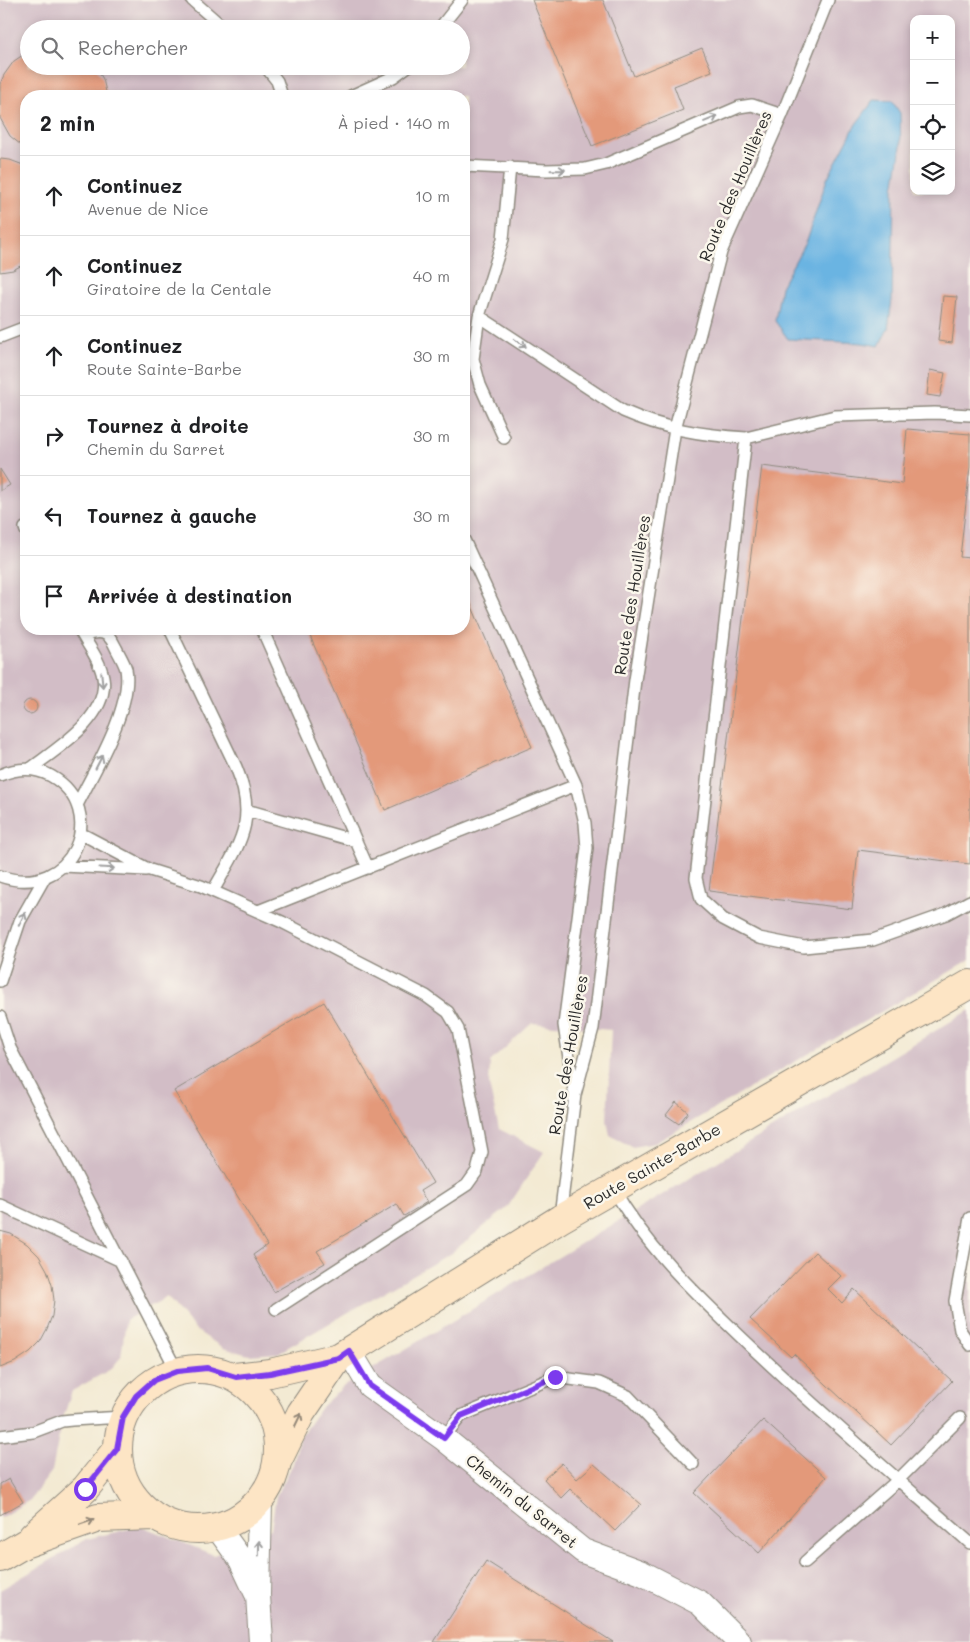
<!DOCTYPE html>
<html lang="fr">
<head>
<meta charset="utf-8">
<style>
	:root { --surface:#fff; --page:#f2f2f2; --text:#202124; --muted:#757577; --line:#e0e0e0 }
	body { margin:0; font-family:Mali,sans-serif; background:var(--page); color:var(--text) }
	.controls { position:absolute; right:15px; top:15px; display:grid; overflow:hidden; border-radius:10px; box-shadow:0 2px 8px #0003 }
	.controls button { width:45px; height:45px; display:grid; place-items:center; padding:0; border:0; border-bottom:1px solid var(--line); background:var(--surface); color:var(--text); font:25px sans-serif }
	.stop { position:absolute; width:15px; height:15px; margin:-11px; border:4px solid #7c3aed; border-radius:50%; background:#fff }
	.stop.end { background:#7c3aed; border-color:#fff; box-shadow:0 1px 5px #0008 }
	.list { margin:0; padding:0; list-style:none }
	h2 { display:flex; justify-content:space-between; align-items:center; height:65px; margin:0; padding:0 20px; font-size:21px }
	h2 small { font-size:16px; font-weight:400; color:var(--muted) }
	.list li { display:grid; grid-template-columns:32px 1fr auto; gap:15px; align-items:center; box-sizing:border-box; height:80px; padding:0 20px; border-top:1px solid var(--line) }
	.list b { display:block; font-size:19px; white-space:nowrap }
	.list p { margin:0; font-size:16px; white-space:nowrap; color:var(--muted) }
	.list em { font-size:16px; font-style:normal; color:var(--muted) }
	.icon { flex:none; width:28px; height:28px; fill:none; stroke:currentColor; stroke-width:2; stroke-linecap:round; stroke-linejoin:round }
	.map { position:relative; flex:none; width:970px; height:1642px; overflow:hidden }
	.search { position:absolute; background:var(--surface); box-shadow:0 2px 8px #0003; left:20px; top:20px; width:450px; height:55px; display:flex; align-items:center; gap:12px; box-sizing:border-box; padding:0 18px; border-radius:28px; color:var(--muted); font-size:19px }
	.panel { position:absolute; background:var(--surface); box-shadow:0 2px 8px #0003; left:20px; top:90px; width:450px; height:545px; border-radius:20px }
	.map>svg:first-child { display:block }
</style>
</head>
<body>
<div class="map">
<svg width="970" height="1642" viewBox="0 0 970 1642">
	<rect width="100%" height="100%" fill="#fbf7ec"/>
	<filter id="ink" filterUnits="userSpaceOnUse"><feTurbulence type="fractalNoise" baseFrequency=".02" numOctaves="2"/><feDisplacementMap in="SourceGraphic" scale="10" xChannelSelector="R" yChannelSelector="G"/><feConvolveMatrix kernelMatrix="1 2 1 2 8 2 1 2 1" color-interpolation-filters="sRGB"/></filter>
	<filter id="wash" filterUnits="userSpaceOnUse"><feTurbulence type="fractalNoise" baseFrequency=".0096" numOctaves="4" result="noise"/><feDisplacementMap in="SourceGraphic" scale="20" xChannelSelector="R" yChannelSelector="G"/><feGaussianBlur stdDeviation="1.12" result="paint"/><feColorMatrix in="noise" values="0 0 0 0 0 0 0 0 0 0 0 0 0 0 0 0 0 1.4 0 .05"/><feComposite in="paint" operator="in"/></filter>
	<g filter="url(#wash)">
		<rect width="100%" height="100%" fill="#f3ead3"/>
		<path fill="#d2bdc6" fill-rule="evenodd" d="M0 0H970V960L655 1143 632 1147 610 1135 607 1121 611 1030 532 1023 490 1062 489 1085 499 1129 544 1152 507 1208 451 1253 278 1353 249 1355 223 1348 197 1331 167 1297 126 1320 121 1357 111 1369 72 1391 62 1421 52 1471 30 1500 0 1518ZM914 19H951V191H914ZM29 29H461V66H29ZM26 96H464V629H26Z
			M970 1010V1642H0V1590L87 1539 141 1526 214 1555 271 1529 276 1496 293 1464 300 1437 322 1406 344 1386Z"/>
		<path fill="#6ab4e2" stroke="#4a7086" d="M874 100 892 101 900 113 901 146 894 189 892 300 888 329 879 346 862 343 788 339 775 321 781 287 806 241 827 179 856 124Z"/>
		<g id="blocks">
			<path fill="#e3997a" d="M532 0H603L634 76 702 48 712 71 674 86 683 110 592 146Z
				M29 51V66H95L103 79 107 96H26V149L10 136 0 118V84L4 75 14 61Z
				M0 159 10 160 26 166V263L13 270 0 272Z
				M943 296 957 297 952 343 938 341Z
				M930 370 945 373 940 397 927 395Z
				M907 429 970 434V467L960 557 970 558V864L858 850 852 909 709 891 762 466 902 484Z
				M0 469 10 485 0 491Z
				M464 588 532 747 385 810 307 629H464Z
				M23 707a7 7 0 1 1 14 0a7 7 0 1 1-14 0Z
				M324 1002 433 1183 420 1191 427 1202 404 1216 397 1204 317 1251 325 1263 274 1292 253 1255 267 1245 174 1091Z
				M676 1102 688 1112 679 1124 666 1115Z
				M0 1231 11 1234 27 1244 39 1256 47 1270 52 1285 54 1300 52 1316 47 1329 40 1342 30 1352 15 1362 0 1368Z
				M815 1252 841 1276 828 1289 842 1303 854 1289 952 1381 891 1445 794 1354 791 1357 750 1319Z
				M763 1420 826 1477 759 1553 694 1493Z
				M562 1463 577 1479 594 1464 641 1504 615 1531 570 1489 561 1498 544 1479Z
				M9 1479 23 1502 0 1515V1484Z
				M486 1561 613 1642H434Z"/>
		</g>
	</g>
	<g filter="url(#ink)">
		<use href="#blocks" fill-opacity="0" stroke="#8f8a7f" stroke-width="1"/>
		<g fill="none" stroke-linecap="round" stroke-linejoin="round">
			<g stroke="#8f8a7f" stroke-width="14">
				<path id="service" d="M192 0 225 29
					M439 29 462 0
					M265 66 277 81 282 96
					M351 96 393 77 408 66
					M464 166 546 170 585 169 606 164 739 107 752 105 782 115
					M479 316 623 411C664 429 701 435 746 438
					M0 337 26 327
					M970 415 935 413 835 416 746 438 696 878 701 899 723 919 759 938 804 947 873 940 946 914 970 901
					M504 438 480 385 473 359 479 316 503 239 510 167
					M25 528 26 531
					M464 540 576 785 585 823 587 848 564 1025 574 1091
					M170 629 236 767C259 822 239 844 213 891
					M262 629 368 868
					M30 769C56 749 110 717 103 677 100 660 87 644 79 629
					M0 775C17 768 35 767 51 776 111 810 73 901 0 876
					M77 805C94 771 133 707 126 669 124 662 119 654 116 648 108 630 100 630 83 636
					M246 810 356 841
					M80 833 150 870 201 886 282 922 426 996 448 1012 458 1029 482 1152 477 1171 467 1185 276 1309
					M63 866 146 870
					M258 911 576 785
					M0 981 20 921 45 877
					M0 1017 10 1048 177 1371
					M613 1188C646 1247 695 1293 744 1340 817 1410 894 1476 970 1543
					M0 1205 121 1261
					M560 1217 575 1095 593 1028 635 680 675 429 721 252 782 115 828 0
					M970 1218 955 1301 960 1330 970 1345
					M0 1436 33 1432 62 1421 72 1420 123 1417
					M443 1438 461 1416 555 1377 599 1383 628 1396 693 1464
					M805 1562 898 1480 960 1418"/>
			</g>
			<g stroke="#8f8a7f" stroke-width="26">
				<path id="minor" d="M349 1351 370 1386 443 1438 583 1551 642 1573 700 1603 739 1642
					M260 1501 258 1595 261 1642
					M217 1527 241 1560 256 1592"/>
			</g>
			<g stroke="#8f8a7f" stroke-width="30">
				<path id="secondary" d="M118 1449a80 80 0 1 1 160 0a80 80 0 1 1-160 0Z
					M235 1377 270 1373 339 1357 560 1219 970 984
					M278 1460 301 1413 339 1357
					M33 1536 85 1489 117 1449
					M0 1558 24 1544 98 1518 153 1516"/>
			</g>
			<use href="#service" stroke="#fff" stroke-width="11"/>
			<use href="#minor" stroke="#fff" stroke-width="24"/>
			<use href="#secondary" stroke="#fde5c5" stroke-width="28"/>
		</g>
		<defs><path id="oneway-shaft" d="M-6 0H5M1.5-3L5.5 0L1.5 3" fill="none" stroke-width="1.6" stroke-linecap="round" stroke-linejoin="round" transform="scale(1.25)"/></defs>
		<g stroke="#a0a0a0">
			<use href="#oneway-shaft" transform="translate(711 119) rotate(-23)"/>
			<use href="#oneway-shaft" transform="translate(558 170) rotate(-1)"/>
			<use href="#oneway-shaft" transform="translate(520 343) rotate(33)"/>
			<use href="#oneway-shaft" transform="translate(102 680) rotate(85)"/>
			<use href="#oneway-shaft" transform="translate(99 762) rotate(-63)"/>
			<use href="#oneway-shaft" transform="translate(107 868) rotate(3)"/>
			<use href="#oneway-shaft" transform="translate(22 919) rotate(-64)"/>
			<use href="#oneway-shaft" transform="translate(259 1548) rotate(-89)"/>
		</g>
		<g stroke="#948878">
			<use href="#oneway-shaft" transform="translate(298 1420) rotate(-64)"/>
			<use href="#oneway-shaft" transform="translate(87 1522) rotate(-19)"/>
		</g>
	</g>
	<g fill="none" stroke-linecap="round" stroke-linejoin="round" filter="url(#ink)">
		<path stroke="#7c3aed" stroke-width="6" d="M85 1489 117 1449 123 1417 136 1396 154 1380 177 1371 207 1368 236 1377 270 1373 339 1358 349 1351 370 1386 444 1438 461 1416 555 1377"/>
	</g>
	<g text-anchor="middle" stroke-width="5" stroke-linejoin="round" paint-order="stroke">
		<g font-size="16" fill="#2b2b2b" stroke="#fbf7ec">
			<text transform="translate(735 186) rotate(-67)" y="6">Route des Houillères</text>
			<text transform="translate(632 595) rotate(-81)" y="6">Route des Houillères</text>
			<text transform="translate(568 1055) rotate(-80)" y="6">Route des Houillères</text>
			<text transform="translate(652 1166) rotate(-30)" y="6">Route Sainte-Barbe</text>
			<text transform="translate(522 1501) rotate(39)" y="6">Chemin du Sarret</text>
		</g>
	</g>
</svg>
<div class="controls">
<button>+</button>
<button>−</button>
<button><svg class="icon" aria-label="locate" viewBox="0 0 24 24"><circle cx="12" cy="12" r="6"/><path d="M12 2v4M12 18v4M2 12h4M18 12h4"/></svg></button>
<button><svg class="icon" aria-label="layers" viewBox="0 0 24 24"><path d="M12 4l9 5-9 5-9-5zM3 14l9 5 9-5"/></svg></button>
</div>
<div class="stop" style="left:85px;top:1489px"></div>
<div class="stop end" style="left:555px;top:1377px"></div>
<div class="search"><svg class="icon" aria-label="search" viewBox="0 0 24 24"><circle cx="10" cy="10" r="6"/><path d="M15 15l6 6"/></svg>Rechercher</div>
<section class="panel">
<h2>2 min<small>À pied · 140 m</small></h2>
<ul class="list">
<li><svg class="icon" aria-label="ahead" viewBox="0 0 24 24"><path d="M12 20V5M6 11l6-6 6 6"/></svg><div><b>Continuez</b><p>Avenue de Nice</p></div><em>10 m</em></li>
<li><svg class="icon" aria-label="ahead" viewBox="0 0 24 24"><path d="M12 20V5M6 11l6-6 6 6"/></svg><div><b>Continuez</b><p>Giratoire de la Centale</p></div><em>40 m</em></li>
<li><svg class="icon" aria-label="ahead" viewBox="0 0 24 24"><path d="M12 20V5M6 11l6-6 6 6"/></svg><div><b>Continuez</b><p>Route Sainte-Barbe</p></div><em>30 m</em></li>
<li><svg class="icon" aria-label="right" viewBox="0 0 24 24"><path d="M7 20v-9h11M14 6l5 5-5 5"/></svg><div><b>Tournez à droite</b><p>Chemin du Sarret</p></div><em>30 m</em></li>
<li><svg class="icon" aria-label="left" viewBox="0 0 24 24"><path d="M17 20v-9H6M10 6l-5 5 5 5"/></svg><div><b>Tournez à gauche</b></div><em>30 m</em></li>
<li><svg class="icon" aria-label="arrive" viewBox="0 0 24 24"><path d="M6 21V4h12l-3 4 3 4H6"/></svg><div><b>Arrivée à destination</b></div></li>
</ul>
</section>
</div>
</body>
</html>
